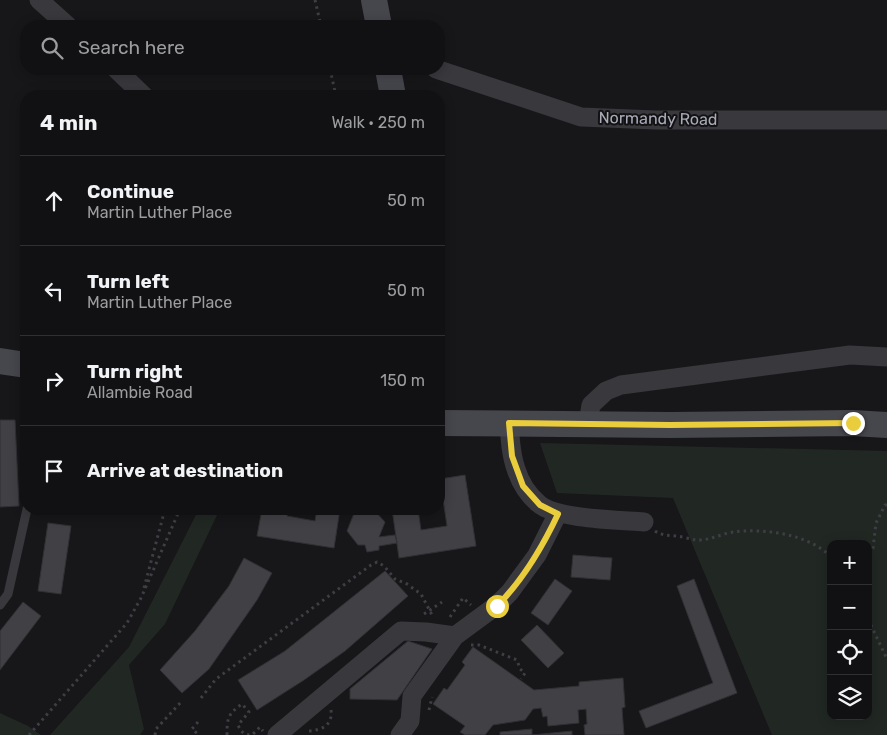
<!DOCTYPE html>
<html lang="en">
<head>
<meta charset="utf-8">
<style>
	:root { --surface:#111012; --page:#1a191b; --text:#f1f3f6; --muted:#9c9d9f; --line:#303032 }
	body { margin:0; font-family:Rubik,sans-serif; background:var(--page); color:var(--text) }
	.controls { position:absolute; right:15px; bottom:15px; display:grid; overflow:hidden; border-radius:10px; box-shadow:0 2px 12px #0003 }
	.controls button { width:45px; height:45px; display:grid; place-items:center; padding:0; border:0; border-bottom:1px solid var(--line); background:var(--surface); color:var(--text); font:25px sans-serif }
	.stop { position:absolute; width:15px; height:15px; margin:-11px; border:4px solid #eacd3d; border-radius:50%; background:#fff }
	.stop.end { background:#eacd3d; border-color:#fff; box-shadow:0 1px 5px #0008 }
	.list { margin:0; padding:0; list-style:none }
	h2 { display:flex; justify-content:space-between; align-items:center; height:65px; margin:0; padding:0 20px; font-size:21px }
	h2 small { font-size:16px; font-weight:400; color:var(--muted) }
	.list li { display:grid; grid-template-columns:32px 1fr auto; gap:15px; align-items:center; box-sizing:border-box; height:90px; padding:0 20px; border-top:1px solid var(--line) }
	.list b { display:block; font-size:19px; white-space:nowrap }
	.list p { margin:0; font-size:16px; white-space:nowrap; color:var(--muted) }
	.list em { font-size:16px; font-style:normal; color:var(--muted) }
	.icon { flex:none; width:28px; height:28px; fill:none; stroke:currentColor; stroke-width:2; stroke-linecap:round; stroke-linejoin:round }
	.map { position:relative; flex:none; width:887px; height:735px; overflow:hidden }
	.search { position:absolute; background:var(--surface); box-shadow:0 2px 12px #0003; left:20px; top:20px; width:425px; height:55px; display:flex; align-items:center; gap:12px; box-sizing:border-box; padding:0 18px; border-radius:20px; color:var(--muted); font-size:19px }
	.panel { position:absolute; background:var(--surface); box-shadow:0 2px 12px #0003; left:20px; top:90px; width:425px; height:425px; border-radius:20px }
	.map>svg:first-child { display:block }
</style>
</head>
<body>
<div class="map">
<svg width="887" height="735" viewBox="0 0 887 735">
	<rect width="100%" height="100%" fill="#171618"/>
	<path fill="#212823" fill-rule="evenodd" d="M540 443 887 451V735H772L673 498 557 493ZM831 544H868V716H831Z
		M199 509H220L165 624 129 665 144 729 140 735H50L129 647Z
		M0 713 28 726 41 735H0Z"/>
	<path fill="#414045" stroke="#313034" d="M0 420H15L19 506 0 507Z
		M465 475 476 546 399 558 392 509H418L421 530 447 526 440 479Z
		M74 509H100L99 513Z
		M262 509H288L287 516 315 521 317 509H340L334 548 257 536Z
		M373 509 385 522 379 537 395 535 397 543 379 546V550L367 552 365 545H358L347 531 355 511Z
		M48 523 71 526 61 594 38 591Z
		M573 555 612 558 610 580 571 577Z
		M244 558 272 573 257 600 209 669 182 693 160 670 195 631 229 586Z
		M385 571 408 596 345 651 304 680 257 710 238 680 285 651Z
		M555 579 572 591 548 625 531 613Z
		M694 579 737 693 646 728 639 711 713 683 677 586Z
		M23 602 41 616 0 670V631Z
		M537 625 564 653 548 668 521 640Z
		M408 641 432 649 397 700 350 699V689Z
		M473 647 534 690 579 686V682L623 678 625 707 622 708 624 735H585L584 725 587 724 586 709 578 710 579 723 548 726 547 716 543 717 541 708 533 709 525 720 493 725 485 735H465L460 732 465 726 433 704 444 688 447 690 465 665 462 662Z
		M532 729V735L572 731V735H500V732Z"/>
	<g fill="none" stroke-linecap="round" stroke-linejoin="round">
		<path stroke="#3e3e44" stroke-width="3" stroke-dasharray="2.5 4" stroke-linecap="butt" d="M315 0 321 26
			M330 69 336 96
			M655 531C662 536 669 535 677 536 683 537 690 539 696 540 708 541 721 534 733 532 764 528 809 534 831 557
			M868 553 873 548 876 523 885 505H887
			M144 588 165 509
			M424 614 442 602
			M450 617 463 598 471 605
			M868 619 887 659
			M471 645H479L517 660 520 669 525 673 521 679
			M201 698 216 679 371 565 377 562 384 566 395 579 407 584 421 594 433 617
			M429 710 432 697
			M198 722 192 729 199 735
			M309 731C322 730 333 725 331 710
			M29 735 127 623 141 598 180 509
			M155 735 156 729 182 701
			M227 735C227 718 228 714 242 704L249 712 238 725C241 732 244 735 252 735L260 727 263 731"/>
		<path stroke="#38383d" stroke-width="9" d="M0 605 8 594 27 509"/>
		<path stroke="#38383d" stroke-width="19" d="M39 0 68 26
			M116 69 144 96
			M436 69 581 117 656 120H887
			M509 423C510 439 511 455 516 469 520 482 528 495 539 504 556 519 620 520 644 522
			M588 423 591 405 606 391 621 385 850 355 887 357
			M277 735 401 631 426 632 455 636
			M400 735 410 721 412 696 455 636 497 605 510 592 537 555 558 513"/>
		<path stroke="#46464d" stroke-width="26" d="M374 0 379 26
			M388 69 393 96
			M0 361 26 365
			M439 423 670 425 853 423 887 425"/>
	</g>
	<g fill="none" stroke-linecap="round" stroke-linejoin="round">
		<path stroke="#eacd3d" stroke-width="6" d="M497 606C524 579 542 548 558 514L540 505 523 486 512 456 509 423 670 425 853 423"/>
	</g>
	<g text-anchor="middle" stroke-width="4" stroke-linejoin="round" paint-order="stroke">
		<g font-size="16" fill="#a9abb8" stroke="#121113">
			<text transform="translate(658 118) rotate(1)" y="6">Normandy Road</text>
		</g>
	</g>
</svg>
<div class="controls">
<button>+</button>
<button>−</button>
<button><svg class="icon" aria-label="locate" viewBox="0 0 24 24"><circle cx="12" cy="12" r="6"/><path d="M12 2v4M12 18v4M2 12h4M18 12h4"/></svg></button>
<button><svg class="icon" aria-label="layers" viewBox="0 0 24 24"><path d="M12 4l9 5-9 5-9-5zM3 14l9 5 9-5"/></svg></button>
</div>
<div class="stop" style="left:497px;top:606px"></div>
<div class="stop end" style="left:853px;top:423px"></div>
<div class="search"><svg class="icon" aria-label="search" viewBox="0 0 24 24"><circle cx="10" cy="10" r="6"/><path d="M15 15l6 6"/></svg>Search here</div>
<section class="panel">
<h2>4 min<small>Walk · 250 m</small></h2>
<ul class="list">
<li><svg class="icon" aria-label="ahead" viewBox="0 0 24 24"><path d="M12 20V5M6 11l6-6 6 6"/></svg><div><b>Continue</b><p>Martin Luther Place</p></div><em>50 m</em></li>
<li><svg class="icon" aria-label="left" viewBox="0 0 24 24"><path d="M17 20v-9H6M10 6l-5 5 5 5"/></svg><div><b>Turn left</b><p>Martin Luther Place</p></div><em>50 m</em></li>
<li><svg class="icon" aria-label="right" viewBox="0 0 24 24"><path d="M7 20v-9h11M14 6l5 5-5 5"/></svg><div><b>Turn right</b><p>Allambie Road</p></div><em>150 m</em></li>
<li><svg class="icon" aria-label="arrive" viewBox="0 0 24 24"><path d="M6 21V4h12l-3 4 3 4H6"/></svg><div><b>Arrive at destination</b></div></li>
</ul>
</section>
</div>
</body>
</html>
